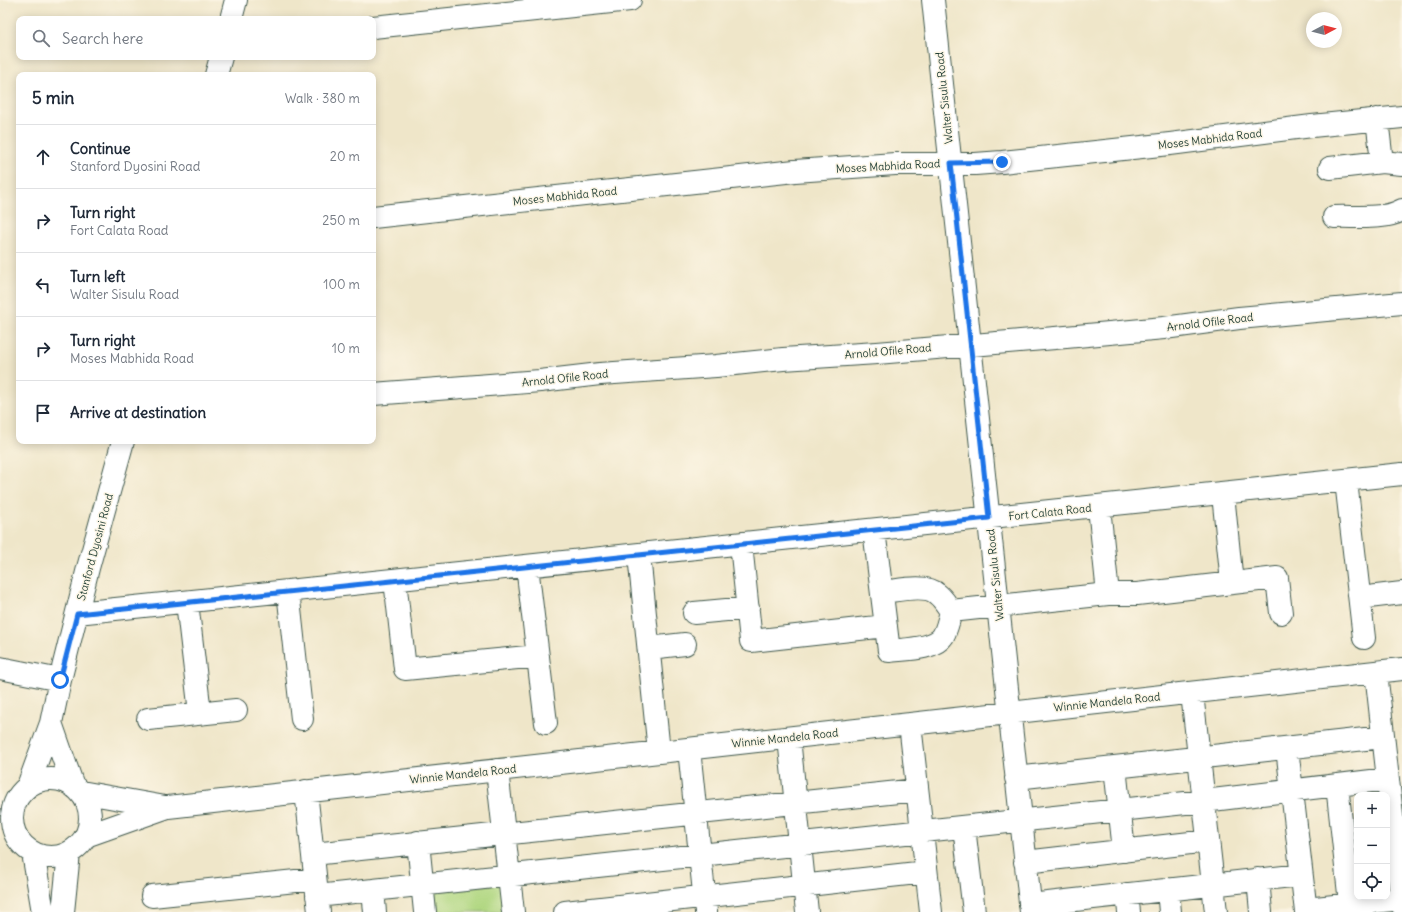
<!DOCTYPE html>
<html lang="en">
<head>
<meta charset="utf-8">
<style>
	:root { --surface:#fff; --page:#f2f2f3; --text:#1f2937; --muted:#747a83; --line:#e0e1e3 }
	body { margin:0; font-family:Delius,sans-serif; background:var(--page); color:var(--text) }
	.controls { position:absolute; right:12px; bottom:12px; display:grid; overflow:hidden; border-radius:8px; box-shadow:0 2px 10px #0003 }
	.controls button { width:36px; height:36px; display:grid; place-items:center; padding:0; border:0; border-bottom:1px solid var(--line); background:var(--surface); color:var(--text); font:20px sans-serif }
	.compass { position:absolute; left:1306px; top:12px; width:36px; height:36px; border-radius:50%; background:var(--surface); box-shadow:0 2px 10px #0003; rotate:83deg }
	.stop { position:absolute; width:12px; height:12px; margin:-9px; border:3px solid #1a73e8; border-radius:50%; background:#fff }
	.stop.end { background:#1a73e8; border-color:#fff; box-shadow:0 1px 4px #0008 }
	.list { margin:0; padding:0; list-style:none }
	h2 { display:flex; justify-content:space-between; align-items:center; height:52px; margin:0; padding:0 16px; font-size:17px }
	h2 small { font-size:13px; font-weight:400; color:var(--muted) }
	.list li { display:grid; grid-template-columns:26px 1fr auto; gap:12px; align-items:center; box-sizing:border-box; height:64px; padding:0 16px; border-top:1px solid var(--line) }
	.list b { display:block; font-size:15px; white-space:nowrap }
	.list p { margin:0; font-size:13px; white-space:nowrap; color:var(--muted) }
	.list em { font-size:13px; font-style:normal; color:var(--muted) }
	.icon { flex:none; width:22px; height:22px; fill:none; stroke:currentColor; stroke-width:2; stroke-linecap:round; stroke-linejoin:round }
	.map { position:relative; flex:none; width:1402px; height:912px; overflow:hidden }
	.search { position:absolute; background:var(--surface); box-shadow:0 2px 10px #0003; left:16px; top:16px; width:360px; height:44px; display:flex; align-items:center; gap:10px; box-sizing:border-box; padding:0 14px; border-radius:8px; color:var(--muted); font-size:15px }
	.panel { position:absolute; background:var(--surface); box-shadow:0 2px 10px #0003; left:16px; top:72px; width:360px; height:372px; border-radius:8px }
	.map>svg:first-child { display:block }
</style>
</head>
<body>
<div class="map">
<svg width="1402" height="912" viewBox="0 0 1402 912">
	<rect width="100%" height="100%" fill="#fcf5e5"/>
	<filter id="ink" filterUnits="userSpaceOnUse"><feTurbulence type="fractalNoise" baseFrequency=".025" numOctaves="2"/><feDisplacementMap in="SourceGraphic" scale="8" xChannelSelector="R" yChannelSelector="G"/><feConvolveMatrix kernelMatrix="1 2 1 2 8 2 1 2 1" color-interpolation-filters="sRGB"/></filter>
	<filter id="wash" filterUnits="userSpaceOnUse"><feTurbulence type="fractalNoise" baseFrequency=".012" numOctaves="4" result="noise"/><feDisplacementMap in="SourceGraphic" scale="16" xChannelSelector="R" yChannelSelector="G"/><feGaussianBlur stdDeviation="0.9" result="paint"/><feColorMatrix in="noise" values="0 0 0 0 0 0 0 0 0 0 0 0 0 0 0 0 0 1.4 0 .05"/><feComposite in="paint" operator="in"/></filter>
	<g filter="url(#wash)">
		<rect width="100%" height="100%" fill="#efe6c9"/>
		<path fill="#b0d781" stroke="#688a5a" d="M501 883 504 912H429L427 891Z"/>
	</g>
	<g filter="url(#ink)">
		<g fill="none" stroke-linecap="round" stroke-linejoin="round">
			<g stroke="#3e564a" stroke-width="24">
				<path id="minor" d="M933 0 1031 912
					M231 19 236 0
					M373 27 630 0
					M216 75 221 57
					M1377 119 1382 162 1402 164
					M1330 168 1382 162
					M373 217 795 171 895 164H975L1002 162 1170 144 1312 126 1402 117
					M1334 217C1353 216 1386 220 1402 210
					M373 394 540 381 600 374 716 366 783 359 877 353 1055 338 1164 328 1239 318 1402 303
					M1346 481 1364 638
					M1223 494 1232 583
					M874 530 889 651C904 649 934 650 943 636 947 629 949 620 951 611 947 606 943 598 937 594 926 583 896 591 882 592
					M741 544 751 641 886 626
					M639 555 659 752
					M527 566 546 723
					M395 580 405 669 538 656
					M288 591 302 719
					M1108 594H1137L1277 578 1281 613
					M1360 598 1402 593
					M187 602 200 713
					M951 611 1108 594 1099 507
					M77 613 1402 474
					M694 613 748 608
					M649 648 685 644
					M0 668 60 680
					M1376 672 1402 905
					M1192 693 1216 912
					M148 719 236 710
					M51 723 73 786
					M910 724 931 912
					M789 738 807 912
					M1287 748 1306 912
					M689 749 706 912
					M1115 767 1124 851
					M497 770 513 912
					M1016 778 1383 737
					M12 818a39 39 0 1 1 78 0a39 39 0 1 1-78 0Z
					M1337 785 1351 912
					M28 786 51 723 60 680 88 568 123 441
					M306 791 319 912
					M81 792 165 807
					M964 827 974 912
					M86 836 168 807 1402 669
					M418 842 425 912
					M33 853 43 912
					M313 854 917 790
					M1025 862 1208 841
					M1258 879 1261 912
					M1168 889 1170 912
					M373 890 375 912
					M1127 894 1129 912
					M152 896 315 879
					M317 896 1204 801 1388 779
					M1030 905 1301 875
					M1306 909 1401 899
					M63 912 69 853
					M565 912 926 872"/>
			</g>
			<use href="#minor" stroke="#fff" stroke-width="22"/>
		</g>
	</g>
	<g fill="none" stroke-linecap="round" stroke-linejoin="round" filter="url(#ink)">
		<path stroke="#1a73e8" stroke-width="5" d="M60 680 77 614 989 518 951 163 1002 162"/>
	</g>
	<g text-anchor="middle" stroke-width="3" stroke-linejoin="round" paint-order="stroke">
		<g font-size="11" fill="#1f3d34" stroke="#fcf5e5">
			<text transform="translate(944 98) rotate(-96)" y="4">Walter Sisulu Road</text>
			<text transform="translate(1210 139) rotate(-7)" y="4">Moses Mabhida Road</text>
			<text transform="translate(888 166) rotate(-3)" y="4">Moses Mabhida Road</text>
			<text transform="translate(565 196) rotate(-6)" y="4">Moses Mabhida Road</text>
			<text transform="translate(1210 322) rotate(-7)" y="4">Arnold Ofile Road</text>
			<text transform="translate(888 351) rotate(-5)" y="4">Arnold Ofile Road</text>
			<text transform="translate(565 378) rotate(-6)" y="4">Arnold Ofile Road</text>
			<text transform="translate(1050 512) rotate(-6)" y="4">Fort Calata Road</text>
			<text transform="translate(95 547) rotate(-75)" y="4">Stanford Dyosini Road</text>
			<text transform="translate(995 575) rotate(-96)" y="4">Walter Sisulu Road</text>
			<text transform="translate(1107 702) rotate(-6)" y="4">Winnie Mandela Road</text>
			<text transform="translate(785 738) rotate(-6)" y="4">Winnie Mandela Road</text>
			<text transform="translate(463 774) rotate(-6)" y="4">Winnie Mandela Road</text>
		</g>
	</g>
</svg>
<div class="controls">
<button>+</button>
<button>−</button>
<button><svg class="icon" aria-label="locate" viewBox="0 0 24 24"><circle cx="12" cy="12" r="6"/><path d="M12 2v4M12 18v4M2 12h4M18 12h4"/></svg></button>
</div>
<svg class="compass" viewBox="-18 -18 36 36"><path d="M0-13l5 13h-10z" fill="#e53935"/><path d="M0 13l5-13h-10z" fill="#747a83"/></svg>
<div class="stop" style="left:60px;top:680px"></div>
<div class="stop end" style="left:1002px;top:162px"></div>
<div class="search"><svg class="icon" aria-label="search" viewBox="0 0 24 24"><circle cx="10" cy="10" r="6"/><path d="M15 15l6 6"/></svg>Search here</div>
<section class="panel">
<h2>5 min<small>Walk · 380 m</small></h2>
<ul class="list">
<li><svg class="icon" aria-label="ahead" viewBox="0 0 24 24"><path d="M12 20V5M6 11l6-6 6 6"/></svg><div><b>Continue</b><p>Stanford Dyosini Road</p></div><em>20 m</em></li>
<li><svg class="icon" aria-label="right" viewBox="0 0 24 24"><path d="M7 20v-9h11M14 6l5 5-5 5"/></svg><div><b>Turn right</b><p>Fort Calata Road</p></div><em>250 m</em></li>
<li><svg class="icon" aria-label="left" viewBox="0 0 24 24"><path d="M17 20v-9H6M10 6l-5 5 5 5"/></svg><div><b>Turn left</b><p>Walter Sisulu Road</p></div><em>100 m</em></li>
<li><svg class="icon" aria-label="right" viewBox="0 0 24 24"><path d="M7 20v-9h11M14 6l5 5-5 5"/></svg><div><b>Turn right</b><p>Moses Mabhida Road</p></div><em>10 m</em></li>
<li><svg class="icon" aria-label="arrive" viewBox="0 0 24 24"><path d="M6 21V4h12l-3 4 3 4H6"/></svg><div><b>Arrive at destination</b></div></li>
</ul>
</section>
</div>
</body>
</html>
